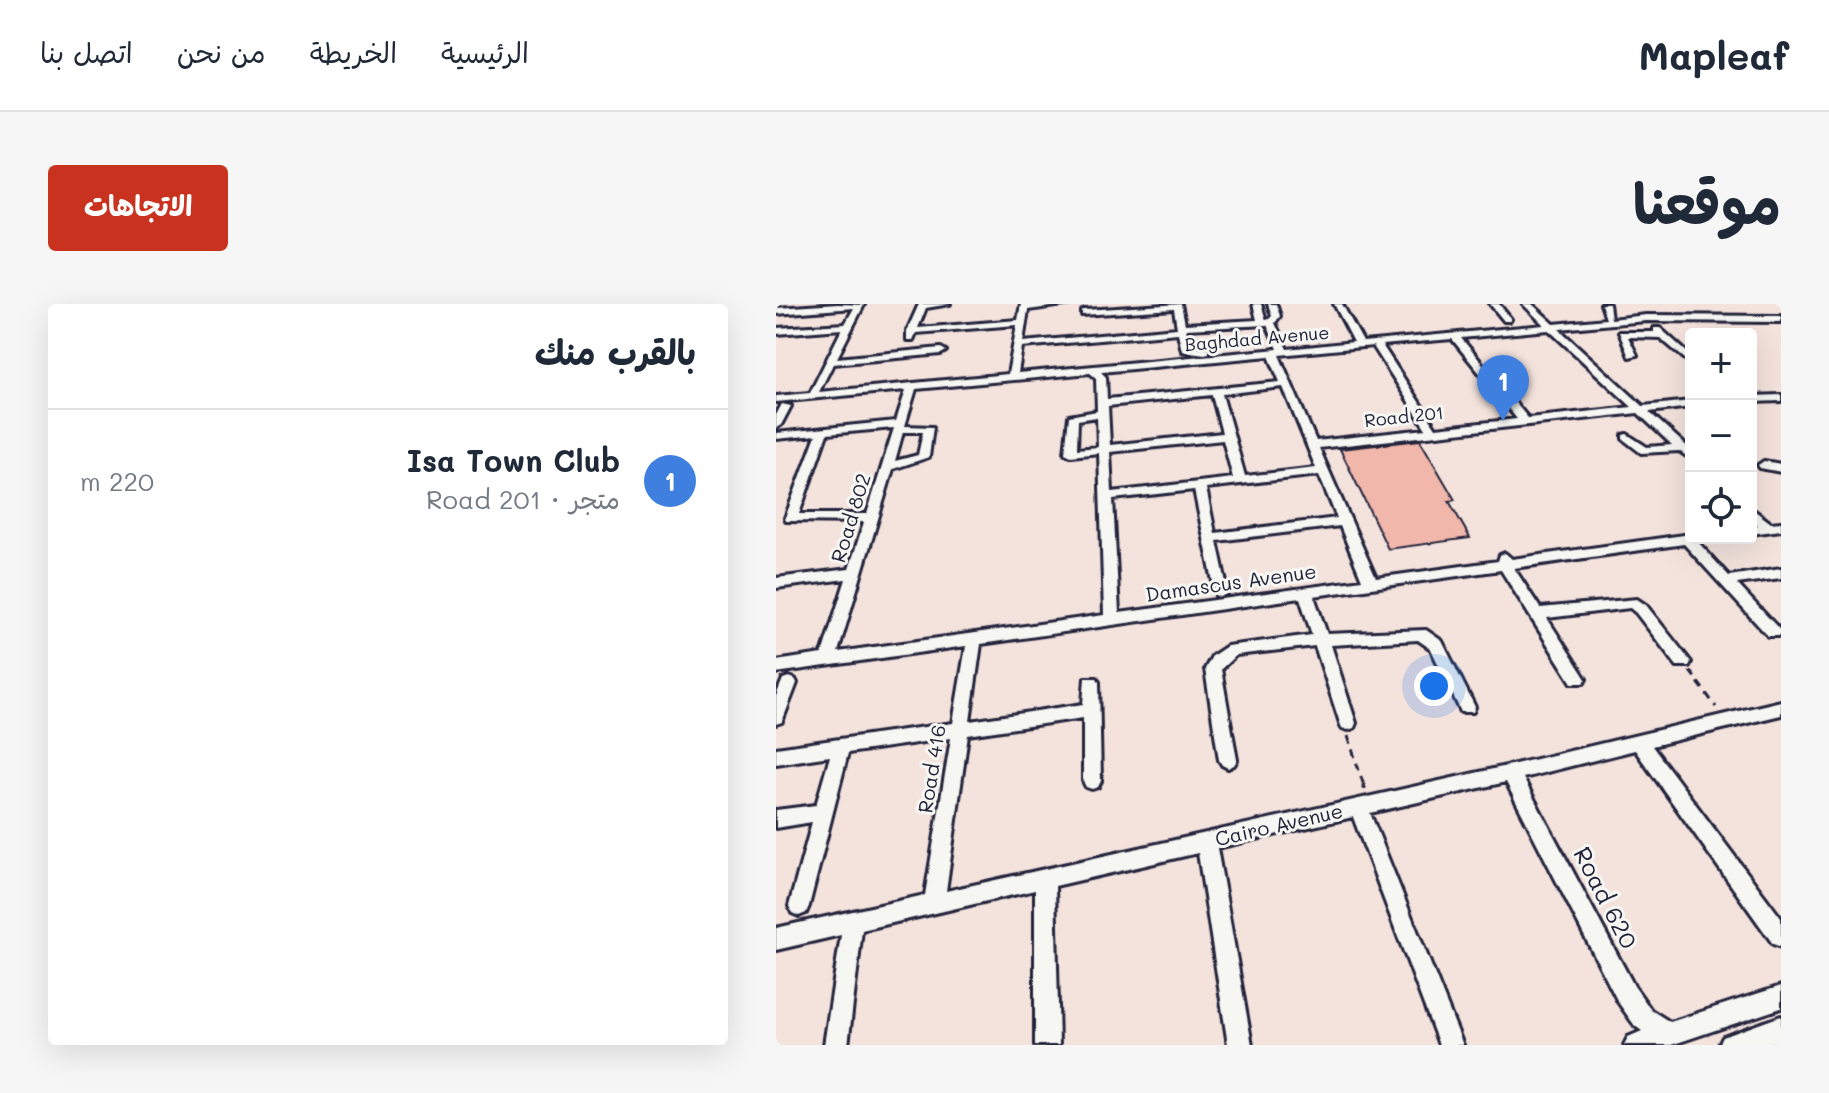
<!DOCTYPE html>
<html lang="ar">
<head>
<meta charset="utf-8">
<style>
	:root { --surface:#fff; --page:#f6f6f7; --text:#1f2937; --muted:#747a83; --line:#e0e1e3; --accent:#c8321e }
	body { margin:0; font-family:Mali,"Playpen Sans Arabic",sans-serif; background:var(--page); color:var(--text); direction:rtl }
	.controls { position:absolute; right:24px; top:24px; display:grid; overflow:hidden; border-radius:8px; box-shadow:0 8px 32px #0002 }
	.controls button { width:72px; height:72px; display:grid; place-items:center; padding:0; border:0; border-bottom:2px solid var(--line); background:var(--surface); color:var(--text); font:40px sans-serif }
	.you { position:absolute; left:658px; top:382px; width:28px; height:28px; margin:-20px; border:6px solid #fff; border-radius:50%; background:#1a73e8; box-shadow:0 0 0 12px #1a73e833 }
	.badge { display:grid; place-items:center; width:52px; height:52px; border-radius:50%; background:var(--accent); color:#fff; font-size:26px; font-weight:700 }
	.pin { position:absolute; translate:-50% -66px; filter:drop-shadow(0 2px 4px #0008) }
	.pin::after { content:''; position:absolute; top:42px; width:28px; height:24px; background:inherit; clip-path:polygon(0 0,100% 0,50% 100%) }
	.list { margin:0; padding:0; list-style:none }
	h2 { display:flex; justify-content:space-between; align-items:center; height:104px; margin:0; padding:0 32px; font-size:34px }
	h2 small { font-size:26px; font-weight:400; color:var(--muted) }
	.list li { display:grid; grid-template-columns:52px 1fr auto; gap:24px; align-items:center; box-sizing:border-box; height:144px; padding:0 32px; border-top:2px solid var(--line) }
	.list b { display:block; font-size:30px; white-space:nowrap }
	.list p { margin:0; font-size:26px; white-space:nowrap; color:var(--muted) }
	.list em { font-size:26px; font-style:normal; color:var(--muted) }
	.icon { flex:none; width:44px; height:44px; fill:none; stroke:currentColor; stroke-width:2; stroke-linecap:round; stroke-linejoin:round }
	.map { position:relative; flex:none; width:1005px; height:741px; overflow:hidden; direction:ltr; border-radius:8px }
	header { display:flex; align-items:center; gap:48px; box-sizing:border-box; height:112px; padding:0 40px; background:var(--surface); border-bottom:2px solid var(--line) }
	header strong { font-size:38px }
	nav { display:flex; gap:44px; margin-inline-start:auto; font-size:28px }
	.intro { display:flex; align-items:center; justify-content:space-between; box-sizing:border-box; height:192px; padding:0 48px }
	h1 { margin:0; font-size:56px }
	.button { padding:20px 36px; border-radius:8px; background:var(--accent); color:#fff; font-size:28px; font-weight:700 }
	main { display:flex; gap:48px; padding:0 48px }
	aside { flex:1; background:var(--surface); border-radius:8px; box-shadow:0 8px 32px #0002 }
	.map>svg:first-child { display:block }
</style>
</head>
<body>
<header>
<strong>Mapleaf</strong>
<nav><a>الرئيسية</a><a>الخريطة</a><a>من نحن</a><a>اتصل بنا</a></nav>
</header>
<div class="intro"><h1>موقعنا</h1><a class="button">الاتجاهات</a></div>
<main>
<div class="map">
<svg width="1005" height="741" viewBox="0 0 1005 741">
	<rect width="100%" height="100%" fill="#f4e3dd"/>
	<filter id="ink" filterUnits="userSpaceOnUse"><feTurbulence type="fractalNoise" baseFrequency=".0125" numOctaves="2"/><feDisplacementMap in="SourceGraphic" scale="16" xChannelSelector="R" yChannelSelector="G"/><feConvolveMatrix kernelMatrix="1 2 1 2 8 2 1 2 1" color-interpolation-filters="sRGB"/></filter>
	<g filter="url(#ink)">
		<path fill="#f1b7ab" stroke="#22223b" stroke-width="2" d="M644 136 679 196 673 197 694 234 612 245 564 145Z"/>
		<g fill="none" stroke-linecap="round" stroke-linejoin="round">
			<g stroke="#22223b" stroke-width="6">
				<path id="minor" d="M62 0 88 1 61 54 165 44 170 47 165 50 57 60 43 88 232 70 241 21 140 29 137 36H131V27L143 0H174L150 4 142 24 242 16 245 0H295L252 6 247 38 401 24 398 5 306 11V7L309 6 405 0 409 20 481 16 477 0H485L490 16 493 15 496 12 492 0H500L504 12 499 19 511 45 578 38 558 0H566L587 38 768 21 747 0H756L778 20 830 15 825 0H833L835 15 870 11 1005 12V18L870 17 783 25 867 102 915 97V103L873 108 915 146V155L903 147 865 149 847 135V131L851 130 871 143 896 141 862 109 543 144 600 274 722 257 724 251 729 249 736 255 915 230V234H924L921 237 953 272 1005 264V274L961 280 1002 324 1005 328 1002 332H992L908 240 738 264 764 304 861 295 870 301 915 358 913 362H901L860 309 854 304 771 314 810 375 808 379H796L725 266 538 292 551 330 650 326 666 337 699 403 697 408H685L655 345 642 336 555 341 580 419 578 424 572 426 566 424 564 419 539 342 460 351 445 365 461 456 458 461 452 464 446 461 443 456 429 365 436 352 451 342 536 331 524 294 205 340 194 417 307 400 309 374H321L323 378 325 477 322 483 316 485 310 483 307 477V414L192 431 170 587 735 461 1005 397V411L876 442 1005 614V643L997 640 859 446 747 474 858 682 875 706 894 718 1005 682V704L895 741H848L852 733 866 727 859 722 842 698 730 478 594 509 687 741H663L577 513 441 544 476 741H452L422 549 279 582 283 741H259V586L86 626 72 741H48L65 631 0 646V624L149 591 175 434 72 449 33 602 30 609 23 612 16 609 13 602 36 518 0 524V506L40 501 54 452 0 460V444L177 419 190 342 0 369V357L46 350 70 275 0 284V274L73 265 88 218 10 217 9 214 40 131 0 135V129L120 117 130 86 0 98V92L34 89 66 25 0 30V24L69 20 78 4 0 10V4ZM491 21 502 45 242 69 246 43 402 29 406 47 429 50 432 49V45L413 43 410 25ZM773 26 856 103 752 114 685 34ZM676 35 741 115 660 124 606 41ZM597 42 650 125 540 137 503 51ZM493 52 504 78 331 95 330 73 325 68ZM314 69 320 74 321 107 293 112 289 149 295 152 323 149 328 311 62 348 117 165 153 153 157 123 129 122 140 85ZM507 83 540 164 469 172 446 90ZM436 91 446 129 334 141 332 102ZM321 113 322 143 301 145 302 116ZM118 124 91 210H23L51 130ZM127 128H147L142 151 119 157ZM447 136 457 174 336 188 334 148ZM543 171 561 214 439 229 430 184ZM418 186 440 292 445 293 452 288 441 237 564 222 586 276 343 309 337 195Z
					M714 0H723L735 15 734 17H728Z
					M878 24H884L915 52V60L884 34 852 33 861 51 853 53 843 28H878Z
					M1005 91V97L975 98V92Z
					M6 100 15 102 5 121 0 124V111Z
					M988 157 1005 160V168L984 164 982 161Z
					M975 204 995 219 1005 218V226L975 230V222L982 221 975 215Z
					M13 373 19 375 21 379 6 418 0 420V392L7 375Z
					M1005 712V736L989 741H943L947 733Z"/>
			</g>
			<path stroke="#22223b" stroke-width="3" stroke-dasharray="8 6" stroke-linecap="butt" d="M914 367 940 403
				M572 432 588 482"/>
			<path stroke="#22223b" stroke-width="4" stroke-dasharray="10 8" stroke-linecap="butt" d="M587 480 589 485"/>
			<use href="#minor" fill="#f6f6f2" fill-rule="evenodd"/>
		</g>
	</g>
	<g text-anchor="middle" stroke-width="6" stroke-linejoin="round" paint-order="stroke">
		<g font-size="18" fill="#22223b" stroke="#f6f6f2">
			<text transform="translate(481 35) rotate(-5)" y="6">Baghdad Avenue</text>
			<text transform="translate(628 113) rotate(-6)" y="6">Road 201</text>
		</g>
		<g font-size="20" fill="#22223b" stroke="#f6f6f2">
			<text transform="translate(75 214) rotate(-73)" y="7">Road 802</text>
			<text transform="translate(455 279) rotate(-8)" y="7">Damascus Avenue</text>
			<text transform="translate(156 465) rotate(-81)" y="7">Road 416</text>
			<text transform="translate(503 521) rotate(-13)" y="7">Cairo Avenue</text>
		</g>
		<g font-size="24" fill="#22223b" stroke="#f6f6f2">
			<text transform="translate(829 594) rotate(63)" y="8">Road 620</text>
		</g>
	</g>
</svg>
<div class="controls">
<button>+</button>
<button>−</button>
<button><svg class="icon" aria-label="locate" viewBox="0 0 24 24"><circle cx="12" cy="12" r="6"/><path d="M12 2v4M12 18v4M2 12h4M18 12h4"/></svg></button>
</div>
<div class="you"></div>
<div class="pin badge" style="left:727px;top:117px;background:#3f7fe0">1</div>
</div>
<aside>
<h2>بالقرب منك<small></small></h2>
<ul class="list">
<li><span class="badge" style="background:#3f7fe0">1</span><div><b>Isa Town Club</b><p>متجر · Road 201</p></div><em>220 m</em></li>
</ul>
</aside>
</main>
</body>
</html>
